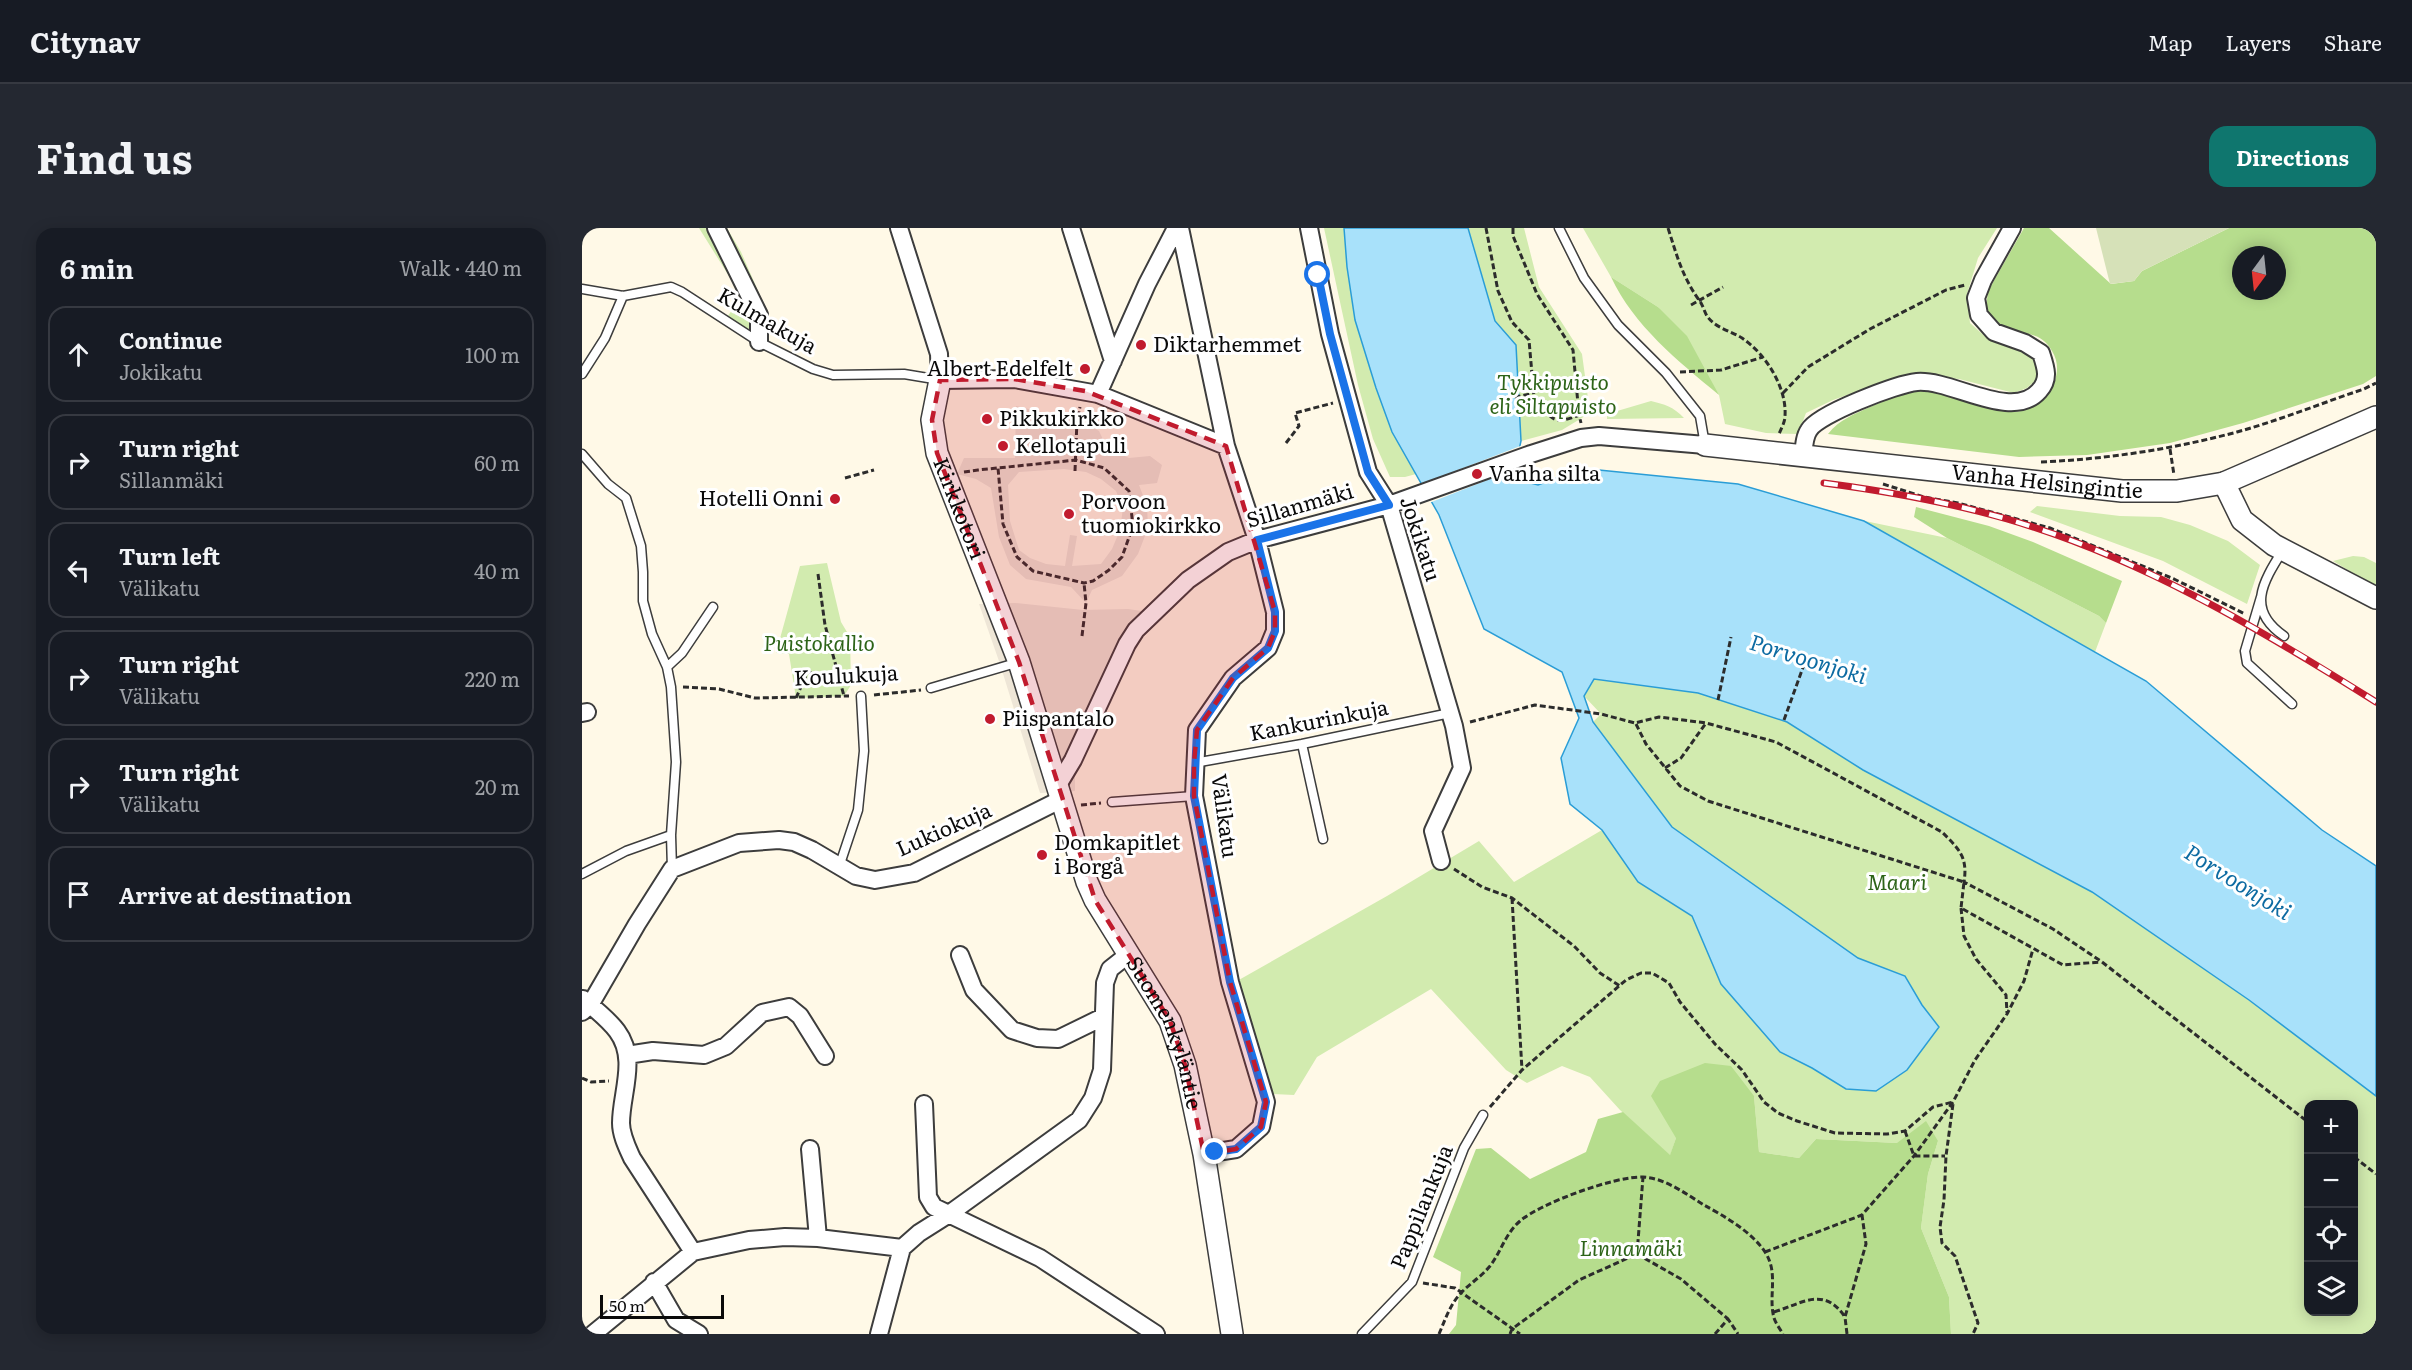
<!DOCTYPE html>
<html lang="en">
<head>
<meta charset="utf-8">
<style>
	:root { --surface:#171b24; --page:#242831; --text:#f1f3f6; --muted:#9ea1a6; --line:#363941; --accent:#0f766e }
	body { margin:0; font-family:Literata,serif; background:var(--page); color:var(--text) }
	.controls { position:absolute; right:18px; bottom:18px; display:grid; overflow:hidden; border-radius:12px; box-shadow:0 3px 15px #0003 }
	.controls button { width:54px; height:54px; display:grid; place-items:center; padding:0; border:0; border-bottom:2px solid var(--line); background:var(--surface); color:var(--text); font:30px sans-serif }
	.compass { position:absolute; left:1650px; top:18px; width:54px; height:54px; border-radius:50%; background:var(--surface); box-shadow:0 3px 15px #0003; rotate:195deg }
	.scale { position:absolute; left:18px; bottom:15px; width:124px; box-sizing:border-box; padding-left:6px; border:3px solid #0a0a0a; border-top:0; font-size:16px; line-height:21px; white-space:nowrap; color:#0a0a0a; -webkit-text-stroke:4px #fff; paint-order:stroke }
	.stop { position:absolute; width:18px; height:18px; margin:-14px; border:4px solid #1a73e8; border-radius:50%; background:#fff }
	.stop.end { background:#1a73e8; border-color:#fff; box-shadow:0 2px 6px #0008 }
	.list { margin:0; padding:0; list-style:none }
	h2 { display:flex; justify-content:space-between; align-items:center; height:78px; margin:0; padding:0 24px; font-size:26px }
	h2 small { font-size:20px; font-weight:400; color:var(--muted) }
	.list li { display:grid; grid-template-columns:39px 1fr auto; gap:18px; align-items:center; box-sizing:border-box; height:96px; margin:0 12px 12px; padding:0 12px; border:2px solid var(--line); border-radius:18px }
	.list b { display:block; font-size:22px; white-space:nowrap }
	.list p { margin:0; font-size:20px; white-space:nowrap; color:var(--muted) }
	.list em { font-size:20px; font-style:normal; color:var(--muted) }
	.icon { flex:none; width:33px; height:33px; fill:none; stroke:currentColor; stroke-width:2; stroke-linecap:round; stroke-linejoin:round }
	.map { position:relative; flex:none; width:1794px; height:1106px; overflow:hidden; border-radius:18px }
	header { display:flex; align-items:center; gap:36px; box-sizing:border-box; height:84px; padding:0 30px; background:var(--surface); border-bottom:2px solid var(--line) }
	header strong { font-size:28px }
	nav { display:flex; gap:33px; margin-inline-start:auto; font-size:21px }
	.intro { display:flex; align-items:center; justify-content:space-between; box-sizing:border-box; height:144px; padding:0 36px }
	h1 { margin:0; font-size:42px }
	.button { padding:15px 27px; border-radius:18px; background:var(--accent); color:#fff; font-size:21px; font-weight:700 }
	main { display:flex; gap:36px; padding:0 36px }
	aside { flex:1; background:var(--surface); border-radius:18px; box-shadow:0 3px 15px #0003 }
	.map>svg:first-child { display:block }
</style>
</head>
<body>
<header>
<strong>Citynav</strong>
<nav><a>Map</a><a>Layers</a><a>Share</a></nav>
</header>
<div class="intro"><h1>Find us</h1><a class="button">Directions</a></div>
<main>
<aside>
<h2>6 min<small>Walk · 440 m</small></h2>
<ul class="list">
<li><svg class="icon" aria-label="ahead" viewBox="0 0 24 24"><path d="M12 20V5M6 11l6-6 6 6"/></svg><div><b>Continue</b><p>Jokikatu</p></div><em>100 m</em></li>
<li><svg class="icon" aria-label="right" viewBox="0 0 24 24"><path d="M7 20v-9h11M14 6l5 5-5 5"/></svg><div><b>Turn right</b><p>Sillanmäki</p></div><em>60 m</em></li>
<li><svg class="icon" aria-label="left" viewBox="0 0 24 24"><path d="M17 20v-9H6M10 6l-5 5 5 5"/></svg><div><b>Turn left</b><p>Välikatu</p></div><em>40 m</em></li>
<li><svg class="icon" aria-label="right" viewBox="0 0 24 24"><path d="M7 20v-9h11M14 6l5 5-5 5"/></svg><div><b>Turn right</b><p>Välikatu</p></div><em>220 m</em></li>
<li><svg class="icon" aria-label="right" viewBox="0 0 24 24"><path d="M7 20v-9h11M14 6l5 5-5 5"/></svg><div><b>Turn right</b><p>Välikatu</p></div><em>20 m</em></li>
<li><svg class="icon" aria-label="arrive" viewBox="0 0 24 24"><path d="M6 21V4h12l-3 4 3 4H6"/></svg><div><b>Arrive at destination</b></div></li>
</ul>
</aside>
<div class="map">
<svg width="1794" height="1106" viewBox="0 0 1794 1106">
	<rect width="100%" height="100%" fill="#fff9e7"/>
	<path fill="#d2ebaf" fill-rule="evenodd" d="M117 0H145L159 24 177 65 185 92 184 112 145 89 160 69Z
		M742 0H762L765 39 773 92 794 160 810 204 834 246 823 249H808L791 211 776 157Z
		M886 0H942L957 59 1000 126 1008 185 980 202 939 213 934 117 913 93Z
		M1001 0H1415L1396 30 1385 66 1388 95 1406 111 1440 123 1454 133 1455 151 1445 160 1432 165 1377 151 1336 147 1291 158 1251 172 1224 185 1216 206 1184 205 1143 196 1137 167 1076 79 1029 49Z
		M1069 173C1082 176 1092 179 1102 190L1025 191V186Z
		M1455 278 1538 288 1579 289 1608 297 1646 313 1678 337 1665 376 1581 333 1448 284Z
		M1278 292 1365 310 1517 388 1524 395 1513 424Z
		M1771 328 1782 329 1794 335V359L1751 333Z
		M245 335 259 394 268 409 269 457 262 468 214 470 207 426 194 425 218 338Z
		M1011 451 1116 465 1205 494 1281 542 1510 664 1667 772 1794 868V1106H1369L1367 1069 1339 1000 1346 946 1356 913 1315 915 1234 911 1217 930 1177 924 1172 868 1094 910 1088 928 1038 882 1008 849 980 838 945 855 924 842 849 761 735 829 712 867 691 866 655 753 805 668 897 613 932 654 1020 602 1056 654 1110 688 1139 756 1198 824 1230 840 1357 799 1340 777 1323 748 1276 730 1090 599 1011 494 1019 486 1002 468ZM1726 876H1772V1084H1726Z"/>
	<path fill="#b6dd8d" fill-rule="evenodd" d="M1442 0H1467L1529 56 1552 53 1560 43 1647 0H1794V148L1781 156 1661 195 1588 215 1505 227 1437 229 1246 206C1258 191 1271 187 1288 179 1305 172 1326 161 1345 163 1368 166 1419 188 1439 183 1464 177 1485 147 1470 123 1457 100 1438 109 1418 98 1413 95 1408 86 1404 80L1406 63ZM1659 27H1695V63H1659Z
		M1029 49 1076 79 1105 108 1137 167C1096 133 1052 98 1029 49Z
		M1334 279 1407 298 1451 314 1540 353 1524 395 1517 388 1365 310 1332 289Z
		M1123 835 1149 838 1172 868 1177 924 1217 930 1234 911 1315 915 1344 893 1356 913 1346 946 1339 1000 1367 1069 1369 1106H867L874 1097 879 1044 851 1029 894 921 909 920 948 951 1004 924 1016 891 1041 884 1088 927 1094 910 1069 868 1078 853Z"/>
	<path fill="#d6e1b8" d="M1514 0H1647L1560 43 1552 53 1528 56Z"/>
	<path fill="#eee6d7" fill-rule="evenodd" d="M434 178 502 194 517 203 525 220 547 230 568 228 580 237 575 255 557 257 565 278 566 300 556 326 540 348 510 362 504 375 489 359 444 351 428 337 417 309 409 260 394 251 375 246 382 230H433ZM482 241 504 244 519 251 534 263 541 280 538 302 530 321 519 336 490 338 495 308 488 307 483 338 464 336 448 330 437 322 428 293 426 257 437 244Z
		M433 375 501 382 546 381 580 386 560 410 533 459 530 473 493 546V563L458 565 418 436 397 376Z"/>
	<path fill="#a8e1fa" stroke="#2a9dd6" stroke-width="1.5" d="M762 0H886L913 93 934 117 939 213 933 240 938 252 956 257 980 248 1017 242 1156 256 1282 293 1564 453 1740 602 1794 638V868L1667 772 1510 664 1281 542 1205 494 1116 465 1012 451 1002 468 1011 494 1090 599 1276 730 1323 748 1340 777 1357 799 1325 842 1294 863 1264 861 1230 840 1198 824 1139 756 1110 688 1056 654 1020 602 988 576 979 530 997 490 980 444 902 401 857 287 810 204 794 160 773 92 765 39Z"/>
	<path fill="#fff9e7" d="M941 217 936 240 847 275 837 257Z"/>
	<g fill="none" stroke-linecap="round" stroke-linejoin="round">
		<g stroke="#3d3d3d" stroke-width="11">
			<path id="service" d="M977 0 1002 50 1036 97 1084 145 1118 188 1123 217
				M0 61 41 68 89 59 100 64 177 114 231 141 251 147 322 146 358 152
				M0 146 23 110 41 68
				M0 226 26 256 44 270 59 318 61 344V373L70 406 85 439 89 459 94 534 89 607 90 641
				M1701 322C1680 355 1664 382 1702 408
				M1679 369 1663 423 1665 435 1710 476
				M85 439 100 425 131 379
				M349 460 437 434
				M720 516 741 611
				M612 535 720 516 868 485
				M530 574 612 568
				M257 639 276 582 282 523 279 468
				M0 646 44 623 89 607
				M780 1106 830 1054 882 920 901 887"/>
		</g>
		<g stroke="#3d3d3d" stroke-width="20">
			<path id="minor" d="M134 0 177 87V114
				M317 0 357 126 358 152 432 151 516 166 644 218
				M489 0 531 133
				M598 0 644 218 675 312 693 384V403L686 420 651 450 615 502 612 568 648 754 684 874 679 899 654 921 622 926
				M727 0 748 106 786 244 807 277 872 498 880 540 851 603 859 633
				M516 166 565 56 594 0
				M1221 229C1222 220 1222 209 1227 202 1236 186 1315 156 1335 154 1370 151 1430 194 1457 163 1468 151 1464 140 1459 125L1443 115 1412 104 1397 87 1394 70 1401 52 1430 0
				M0 485 5 484
				M476 557 491 532 545 416 554 402 606 352 646 324 675 312 807 277 949 226 999 210 1017 208 1123 217
				M378 727 392 762 430 802 455 810 476 811 521 789
				M1 771C12 780 26 791 35 803 56 831 39 865 39 895 39 907 45 919 50 930L111 1024
				M0 784 8 777 55 696 90 641 157 615 197 612 212 614 230 622 274 648 293 652 332 645 480 571
				M45 827 71 823 122 827 144 818 180 785 207 779 218 788 243 828
				M342 876 346 969 352 979 458 1030 574 1106
				M228 921 236 1010
				M72 1054 94 1092 117 1106
				M11 1106 111 1024 167 1012 203 1009 236 1010 320 1020 337 1005 367 986 497 892 511 870 520 842 523 755 528 741 547 726
				M297 1106 320 1020"/>
		</g>
		<g stroke="#3d3d3d" stroke-width="24">
			<g id="tertiary">
				<path id="s1" d="M358 152 350 192 355 225 437 434 505 654 513 672 588 793 603 837 622 926 650 1106"/>
				<path id="s2" d="M1123 217 1540 263H1595L1642 255 1794 189"/>
				<path d="M1642 255 1660 292 1692 317 1794 370"/>
			</g>
		</g>
		<path stroke="#2c2c2c" stroke-width="3" stroke-dasharray="6 3" stroke-linecap="butt" d="M904 0 916 63 930 94 947 112 952 169
			M931 0V8L955 66 991 122 997 187 999 195
			M1086 0C1095 28 1100 48 1117 72 1121 77 1122 83 1125 88 1133 100 1149 103 1160 110 1184 126 1205 160 1203 188 1203 194 1199 201 1197 206
			M1109 77 1141 59
			M1098 144 1139 142 1181 129
			M1201 165 1226 139 1288 101 1364 62 1383 57
			M915 173 948 166C969 183 964 201 997 187
			M704 215 717 198 713 185 751 175
			M1588 221 1592 247
			M1459 234C1526 231 1591 221 1655 204 1698 192 1740 175 1782 161L1794 155
			M493 243 495 192 498 179
			M382 244 396 242 494 232 522 240 547 263 551 298 540 329 527 342 511 353 502 355 451 343 435 329 421 296 416 240
			M263 250 292 242
			M1301 256 1342 269 1376 275 1468 300 1592 351 1663 386
			M236 346 243 397 262 468
			M500 408 504 375 502 355
			M101 459 137 461 173 470 267 468
			M292 467 339 462
			M214 470 226 443 240 451 257 450
			M1136 472 1149 409
			M1202 492 1224 431
			M888 494 953 477 1019 486 1053 495 1077 489 1124 495 1194 514 1360 604C1377 621 1386 629 1382 654L1471 701 1520 734 1726 894
			M1054 496 1064 516 1098 558 1126 573 1382 654 1379 680 1481 737 1518 734
			M1083 540 1099 530 1124 495
			M499 577 519 575
			M872 641 900 659 930 670 992 718 1018 745 1038 758
			M930 670 940 842
			M1379 680 1382 708 1394 731 1424 767 1425 785
			M0 850 9 854 27 853
			M1371 876 1364 928 1362 972 1358 999 1360 1015 1373 1028 1396 1095 1391 1106
			M908 879 940 842 1044 752 1059 745H1070L1087 755 1098 774 1133 816 1160 842 1182 874 1196 885 1215 893 1253 905 1305 906 1323 903 1351 879 1371 874
			M1323 903 1332 928H1363
			M1772 929 1794 946
			M1183 1024 1280 987 1332 928 1371 874 1393 832 1425 786 1442 753 1451 721
			M1055 1026 1099 1051 1146 1091
			M1055 1026 1061 949
			M841 1055 873 1060 938 1106
			M1192 1084C1221 1075 1242 1058 1263 1089
			M857 1106C863 1092 868 1077 878 1066 887 1056 899 1049 908 1038 919 1024 923 1006 938 993 959 975 1033 948 1061 949 1083 950 1104 966 1122 977 1142 988 1170 1004 1183 1024 1197 1045 1186 1068 1192 1090 1194 1096 1198 1101 1201 1106
			M928 1106 930 1101 997 1052 1055 1026
			M1133 1106 1146 1091 1156 1106
			M1265 1106 1263 1089 1284 1016 1280 987"/>
		<use href="#service" stroke="#fff" stroke-width="8"/>
		<use href="#minor" stroke="#fff" stroke-width="16"/>
		<use href="#tertiary" stroke="#fff" stroke-width="21"/>
		<g stroke="#c11b2e" stroke-width="7">
			<path id="rail" d="M1242 255C1303 263 1366 274 1425 291 1557 329 1678 401 1794 474"/>
		</g>
		<use href="#rail" stroke="#fff" stroke-width="4.5" stroke-dasharray="14" stroke-linecap="butt"/>
	</g>
	<g fill="none" stroke-linecap="round" stroke-linejoin="round">
		<path stroke="#1a73e8" stroke-width="8" d="M633 924 654 921 679 899 684 874 648 754 612 568 615 502 651 450 686 420 693 403V384L675 312 807 277 786 244 748 106 736 47"/>
	</g>
	<path fill="#c11b2e" fill-opacity="0.2" stroke="#c11b2e" stroke-width="4.5" stroke-dasharray="12 8" stroke-linejoin="round" d="M432 151 503 163 644 218 693 384V403L686 420 651 450 615 502 612 535V568L648 754 684 874 679 899 654 921 622 926 603 837 588 793 513 672 437 434 355 225 350 192 358 152Z"/>
	<g fill="#c11b2e" stroke="#fff" stroke-width="2">
		<circle cx="559" cy="117" r="6"/>
		<circle cx="503" cy="141" r="6"/>
		<circle cx="405" cy="191" r="6"/>
		<circle cx="421" cy="218" r="6"/>
		<circle cx="895" cy="246" r="6"/>
		<circle cx="253" cy="271" r="6"/>
		<circle cx="487" cy="286" r="6"/>
		<circle cx="408" cy="491" r="6"/>
		<circle cx="460" cy="627" r="6"/>
	</g>
	<g text-anchor="middle" stroke-width="6" stroke-linejoin="round" paint-order="stroke">
		<g font-size="21" fill="#0a0a0a" stroke="#fff">
			<text transform="translate(185 93) rotate(30)" y="7">Kulmakuja</text>
			<text dy="7" stroke="none"><textPath href="#s2" startOffset="344">Vanha Helsingintie</textPath></text>
			<text transform="translate(718 278) rotate(-16)" y="7">Sillanmäki</text>
			<text dy="7" stroke="none"><textPath href="#s1" startOffset="134">Kirkkotori</textPath></text>
			<text transform="translate(838 311) rotate(72)" y="7">Jokikatu</text>
			<text transform="translate(264 448) rotate(-3)" y="7">Koulukuja</text>
			<text transform="translate(737 493) rotate(-11)" y="7">Kankurinkuja</text>
			<text transform="translate(642 588) rotate(82)" y="7">Välikatu</text>
			<text transform="translate(362 602) rotate(-24)" y="7">Lukiokuja</text>
			<text dy="7" stroke="none"><textPath href="#s1" startOffset="700">Suomenkyläntie</textPath></text>
			<text transform="translate(840 979) rotate(-68)" y="7">Pappilankuja</text>
		</g>
		<g font-size="21" fill="#0a0a0a" stroke="#fff" text-anchor="start">
			<text x="571" y="124">Diktarhemmet</text>
			<text x="491" y="148" text-anchor="end">Albert Edelfelt</text>
			<text x="417" y="198">Pikkukirkko</text>
			<text x="433" y="225">Kellotapuli</text>
			<text x="907" y="253">Vanha silta</text>
			<text x="241" y="278" text-anchor="end">Hotelli Onni</text>
			<text x="499" y="281">Porvoon<tspan x="499" dy="24">tuomiokirkko</tspan></text>
			<text x="420" y="498">Piispantalo</text>
			<text x="472" y="622">Domkapitlet<tspan x="472" dy="24">i Borgå</tspan></text>
		</g>
		<g font-size="21" font-style="italic" fill="#2d6418" stroke="#fff">
			<text x="971" y="162">Tykkipuisto<tspan x="971" dy="24">eli Siltapuisto</tspan></text>
			<text x="237" y="423">Puistokallio</text>
			<text x="1315" y="662">Maari</text>
			<text x="1049" y="1028">Linnamäki</text>
		</g>
		<g font-size="22" font-style="italic" fill="#0d6ba2" stroke="#fff">
			<text transform="translate(1226 431) rotate(17)" y="8">Porvoonjoki</text>
			<text transform="translate(1656 654) rotate(32)" y="8">Porvoonjoki</text>
		</g>
	</g>
</svg>
<div class="controls">
<button>+</button>
<button>−</button>
<button><svg class="icon" aria-label="locate" viewBox="0 0 24 24"><circle cx="12" cy="12" r="6"/><path d="M12 2v4M12 18v4M2 12h4M18 12h4"/></svg></button>
<button><svg class="icon" aria-label="layers" viewBox="0 0 24 24"><path d="M12 4l9 5-9 5-9-5zM3 14l9 5 9-5"/></svg></button>
</div>
<svg class="compass" viewBox="-18 -18 36 36"><path d="M0-13l5 13h-10z" fill="#e53935"/><path d="M0 13l5-13h-10z" fill="#9ea1a6"/></svg>
<div class="scale">50 m</div>
<div class="stop" style="left:736px;top:47px"></div>
<div class="stop end" style="left:633px;top:924px"></div>
</div>
</main>
</body>
</html>
